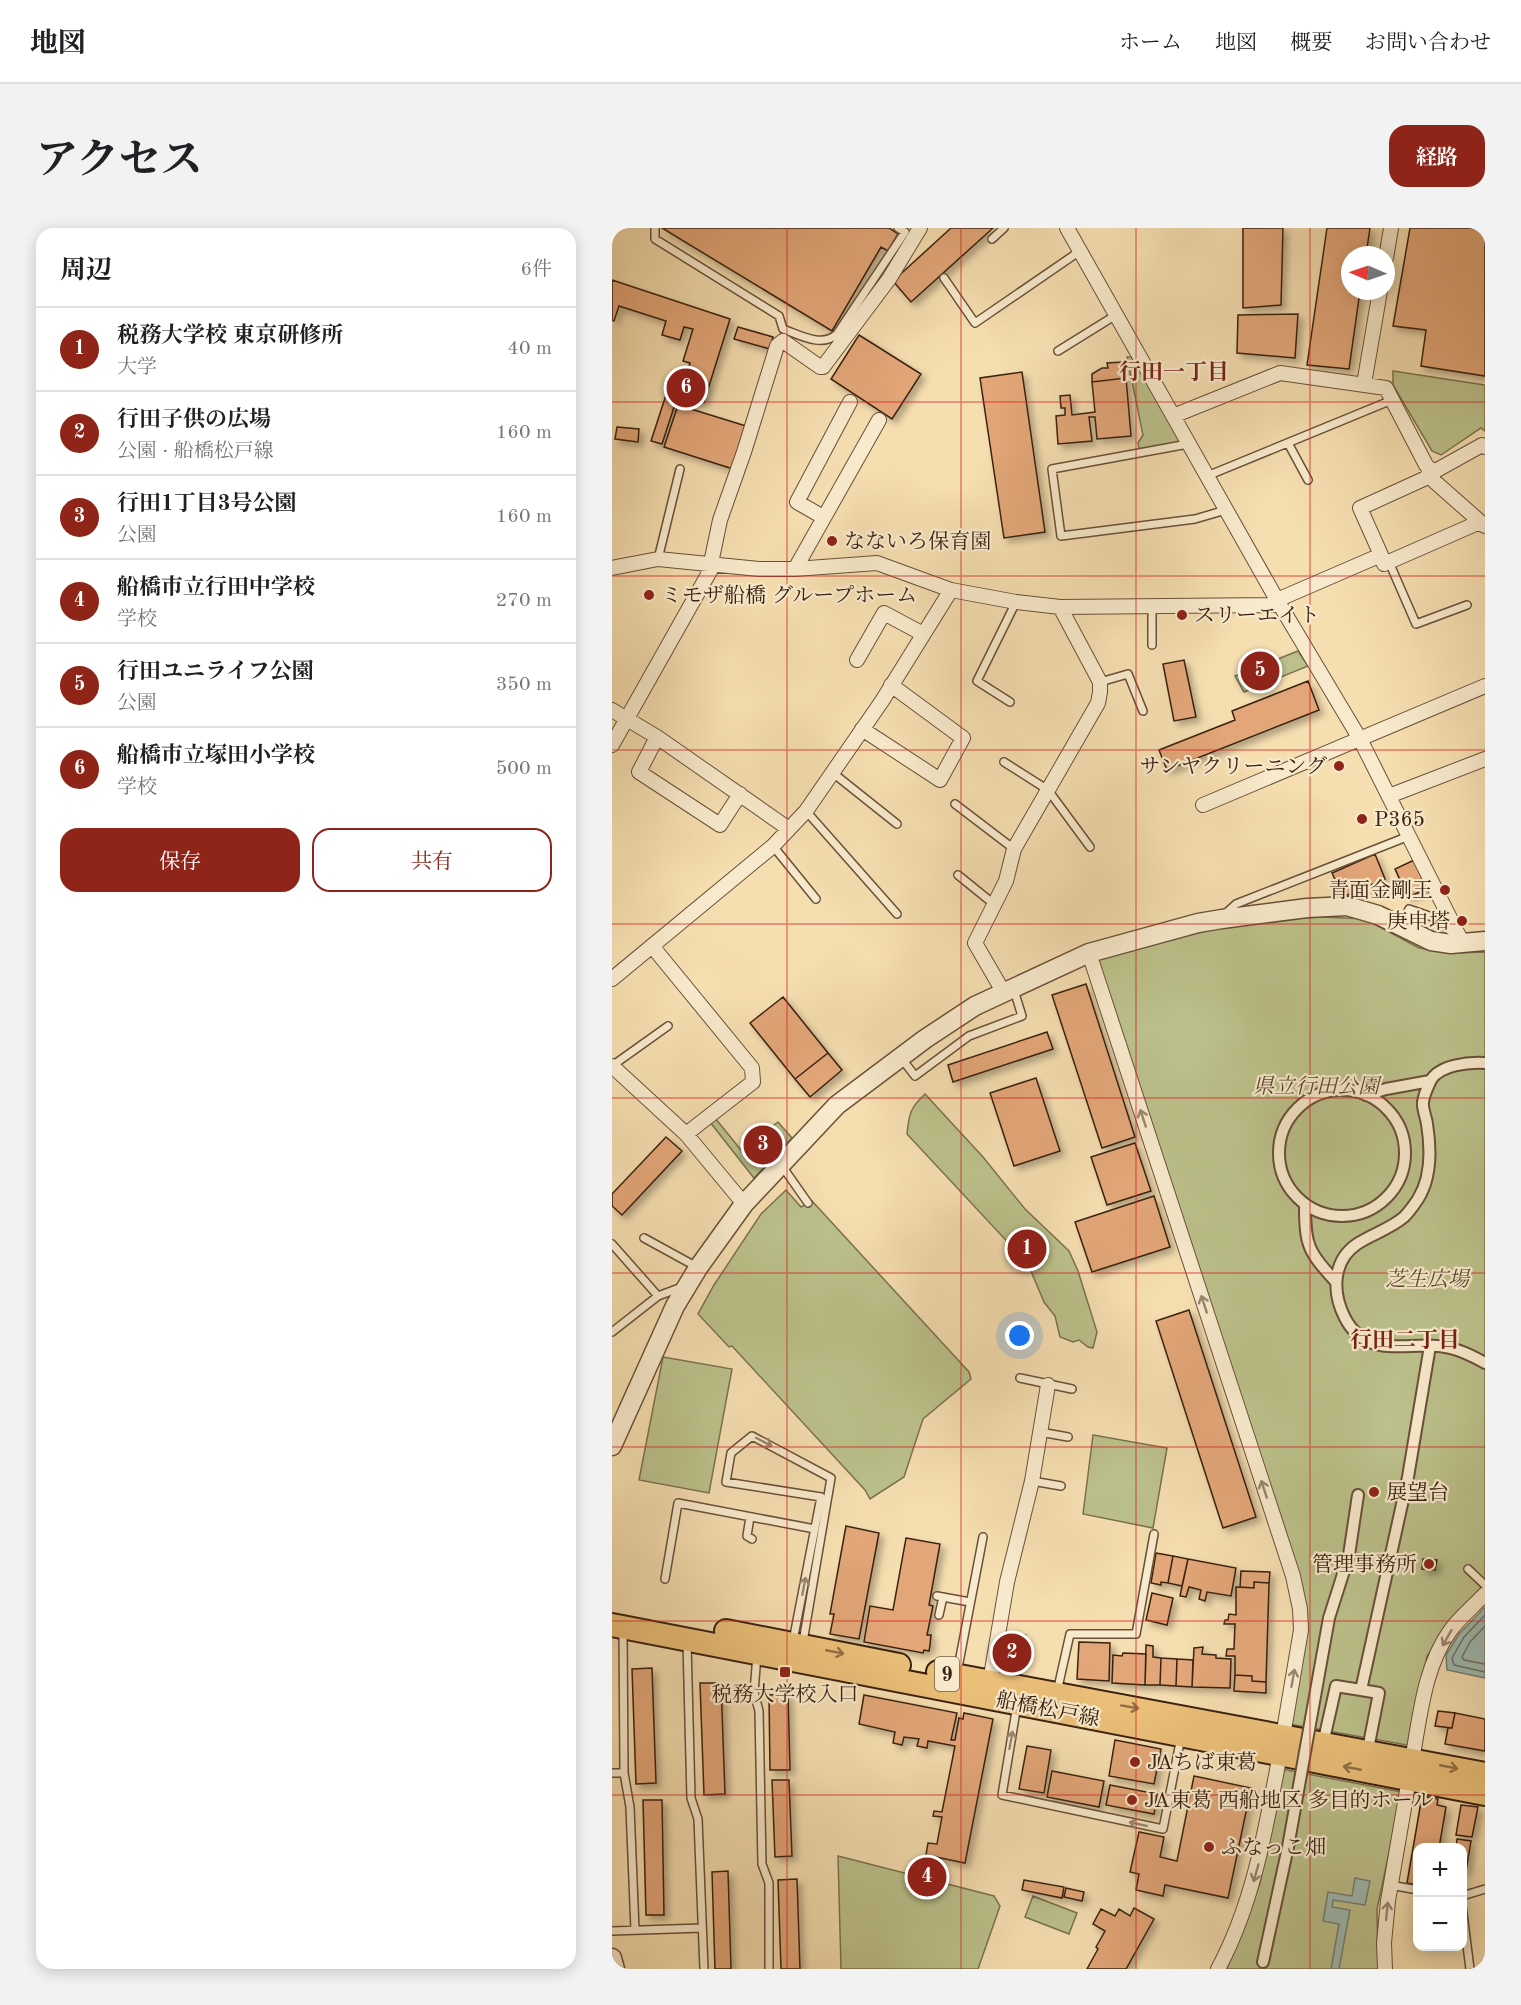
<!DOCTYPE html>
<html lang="ja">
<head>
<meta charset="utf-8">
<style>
	:root { --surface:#fff; --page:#f2f2f2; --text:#202124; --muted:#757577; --line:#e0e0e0; --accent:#8f2418 }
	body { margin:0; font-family:"Old Standard TT","Noto Serif JP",serif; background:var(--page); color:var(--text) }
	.controls { position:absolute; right:18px; bottom:18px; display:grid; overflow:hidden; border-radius:12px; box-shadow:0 3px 15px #0003 }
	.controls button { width:54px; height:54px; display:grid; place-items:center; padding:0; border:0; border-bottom:2px solid var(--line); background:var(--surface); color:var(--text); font:30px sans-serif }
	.compass { position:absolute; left:729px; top:18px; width:54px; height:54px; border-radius:50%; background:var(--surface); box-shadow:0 3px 15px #0003; rotate:272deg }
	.you { position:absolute; left:408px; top:1108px; width:21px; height:21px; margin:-15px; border:4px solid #fff; border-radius:50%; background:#1a73e8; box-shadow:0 0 0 9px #1a73e833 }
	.badge { display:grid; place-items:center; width:39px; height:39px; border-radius:50%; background:var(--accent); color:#fff; font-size:20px; font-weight:700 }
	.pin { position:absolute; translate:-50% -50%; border:3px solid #fff; box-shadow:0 2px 6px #0006 }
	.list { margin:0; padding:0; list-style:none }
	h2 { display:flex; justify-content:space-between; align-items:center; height:78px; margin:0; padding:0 24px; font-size:26px }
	h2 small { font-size:20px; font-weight:400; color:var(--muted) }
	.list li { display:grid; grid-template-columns:39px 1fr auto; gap:18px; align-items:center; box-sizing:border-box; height:84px; padding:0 24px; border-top:2px solid var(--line) }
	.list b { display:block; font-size:22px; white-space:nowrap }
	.list p { margin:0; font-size:20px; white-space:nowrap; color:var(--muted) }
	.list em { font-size:20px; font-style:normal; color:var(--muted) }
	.actions { display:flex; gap:12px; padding:18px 24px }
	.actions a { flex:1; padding:14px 0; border:2px solid var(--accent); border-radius:18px; text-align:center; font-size:21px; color:var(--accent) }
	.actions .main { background:var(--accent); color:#fff }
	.map { position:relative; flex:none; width:873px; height:1741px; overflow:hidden; border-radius:18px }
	header { display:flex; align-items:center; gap:36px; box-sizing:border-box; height:84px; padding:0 30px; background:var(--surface); border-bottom:2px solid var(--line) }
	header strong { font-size:28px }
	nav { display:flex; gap:33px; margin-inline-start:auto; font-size:21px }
	.intro { display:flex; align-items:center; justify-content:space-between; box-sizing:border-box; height:144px; padding:0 36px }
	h1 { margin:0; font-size:42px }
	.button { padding:15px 27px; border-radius:18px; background:var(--accent); color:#fff; font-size:21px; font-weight:700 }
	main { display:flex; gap:36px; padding:0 36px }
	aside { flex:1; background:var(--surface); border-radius:18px; box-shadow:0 3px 15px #0003 }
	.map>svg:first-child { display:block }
</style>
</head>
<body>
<header>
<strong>地図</strong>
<nav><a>ホーム</a><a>地図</a><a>概要</a><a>お問い合わせ</a></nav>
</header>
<div class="intro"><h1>アクセス</h1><a class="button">経路</a></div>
<main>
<aside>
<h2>周辺<small>6件</small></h2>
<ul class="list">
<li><span class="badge">1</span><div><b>税務大学校 東京研修所</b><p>大学</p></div><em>40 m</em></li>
<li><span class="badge">2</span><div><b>行田子供の広場</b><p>公園 · 船橋松戸線</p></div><em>160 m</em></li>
<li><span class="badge">3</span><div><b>行田1丁目3号公園</b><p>公園</p></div><em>160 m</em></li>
<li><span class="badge">4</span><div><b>船橋市立行田中学校</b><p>学校</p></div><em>270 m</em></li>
<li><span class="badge">5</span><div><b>行田ユニライフ公園</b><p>公園</p></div><em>350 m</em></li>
<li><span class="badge">6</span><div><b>船橋市立塚田小学校</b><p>学校</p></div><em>500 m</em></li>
</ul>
<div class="actions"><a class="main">保存</a><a>共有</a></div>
</aside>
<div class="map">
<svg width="873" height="1741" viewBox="0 0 873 1741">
	<defs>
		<filter id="shadow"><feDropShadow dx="4.5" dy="4.5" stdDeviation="3" flood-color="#0004"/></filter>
	</defs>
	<rect width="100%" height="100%" fill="#f5deb0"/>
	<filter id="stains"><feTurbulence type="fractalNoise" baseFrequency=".00333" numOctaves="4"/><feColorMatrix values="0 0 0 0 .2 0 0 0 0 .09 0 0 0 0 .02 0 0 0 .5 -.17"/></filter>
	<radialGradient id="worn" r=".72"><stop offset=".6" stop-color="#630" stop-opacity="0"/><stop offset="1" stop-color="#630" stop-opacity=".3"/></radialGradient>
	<path fill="#bcc18b" stroke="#7b714e" stroke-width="1.5" d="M515 129H523L571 209 566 215 527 221 526 215 531 207Z
		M781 143 873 157V203L869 200 829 227 820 223 781 157Z
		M686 423 696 438 632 464 623 448Z
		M711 689 753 691 807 720 841 725 873 724V1355L815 1428 800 1518 677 1496 693 1380 485 731 602 701 654 692Z
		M313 866 371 929 413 981 457 1023 466 1043 485 1104 481 1120 476 1119 467 1112 461 1114 448 1109 443 1088 432 1074 416 1036 295 906C297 886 298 880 313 866Z
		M103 890 129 922 166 894 180 910 142 950 98 894Z
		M174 962 189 979 200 973 357 1144 359 1151 311 1191 292 1249 258 1271 253 1262 120 1118 117 1119 86 1086 102 1057 149 986Z
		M51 1129 120 1141 97 1265 27 1252Z
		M481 1207 555 1220 541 1300 471 1286Z
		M392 1403 414 1407 407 1447 386 1444Z
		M669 1541 790 1564 765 1681 766 1741H615L648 1655Z
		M226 1628 382 1668 388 1678 366 1741H229Z
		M421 1668 465 1685 457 1706 413 1689Z"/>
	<path fill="#9dbbb2" stroke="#757d72" stroke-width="1.5" d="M873 1379V1450L835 1442 834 1427 847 1406Z
		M743 1650 758 1653 753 1677 721 1672 720 1679 738 1682 727 1741H719L727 1696 711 1693 716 1664 740 1668Z"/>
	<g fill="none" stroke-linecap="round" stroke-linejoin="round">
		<path stroke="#6c6e62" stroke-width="1.5" d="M873 1387 852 1409 840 1430 842 1437 873 1444
			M873 1398 858 1414 850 1429 852 1432 873 1436"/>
	</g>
	<path fill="#e2a678" stroke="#3a2111" stroke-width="1.5" filter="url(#shadow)" d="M50 0H277L286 6 276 23 269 19 220 103Z
		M339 0H381L299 74 281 53Z
		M631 0H671L669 77 631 80Z
		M715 0H758L754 27H738V63H748L737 141 695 137Z
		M798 0H860L873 3V148L809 138 814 102 781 98Z
		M0 52 118 91 92 174 60 164 65 147 74 149 78 135 71 133 81 101 72 99 68 112 50 107 54 93 7 78 2 93 0 92Z
		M686 86 683 130 625 125 626 87Z
		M126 99 161 109 158 121 122 111Z
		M247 107 309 146 280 191 219 151Z
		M511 134 514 150 480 154V146L490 140H496L495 135Z
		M410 144 433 304 392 310 368 150Z
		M514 150 519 208 485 211 483 189H477L480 213 446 216 444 188 453 187V180H449L448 168 458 167 460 187 483 184 480 154Z
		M54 167 65 170 50 216 39 213Z
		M66 177 134 198 121 241 52 219Z
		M5 199 27 201 26 214 3 211Z
		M572 432 584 489 562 493 551 436Z
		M696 453 707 482 555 542 547 522 623 492 620 483Z
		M763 626 773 651 731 669 720 645Z
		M802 632 815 661 796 669 783 641Z
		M474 756 523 909 490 920 440 767Z
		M171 769 216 825 183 851 138 795Z
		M435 804 441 821 341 854 336 837Z
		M216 825 230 842 198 869 183 851Z
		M424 850 448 923 402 938 378 865Z
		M54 909 70 923 10 987 0 978V966Z
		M523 915 539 963 495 977 479 929Z
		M542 968 558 1019 480 1044 463 994Z
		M577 1082 644 1289 611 1300 544 1093Z
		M234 1298 267 1305 247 1411 218 1406 222 1386H218Z
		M294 1310 328 1316 317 1377 321 1378 315 1407H319L318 1417 317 1423 312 1422 311 1425 252 1414 258 1378 281 1382Z
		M544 1325 561 1328 556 1355 549 1354V1357L539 1355Z
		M561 1328 576 1331 570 1358 556 1355Z
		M576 1331 624 1340 619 1368 595 1364 593 1373 587 1371 589 1362 577 1359 574 1369 568 1368Z
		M811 1331 825 1332 823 1342 810 1341Z
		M629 1343 658 1344 657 1355 642 1354V1360L628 1359Z
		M642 1354 657 1355 654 1454 640 1453V1448L623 1447V1428H614L615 1421H622L623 1396H612L613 1392H616L617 1386 624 1387V1359L642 1360Z
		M540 1365 561 1370 555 1397 534 1392Z
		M467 1414 498 1415 497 1453 465 1451Z
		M534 1417 541 1418V1429L549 1430 548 1457H533Z
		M591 1419 590 1426 604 1427V1430L619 1431 618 1460 580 1459 582 1420Z
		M511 1425 534 1426 533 1457 500 1455 501 1427 510 1428Z
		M549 1430 565 1431 564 1458 548 1457Z
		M565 1431 581 1432 580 1459 564 1458Z
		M40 1440 44 1555 24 1556 20 1441Z
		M623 1447 640 1448V1453L654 1454V1465L622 1463Z
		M88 1455H109L113 1566 92 1567Z
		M176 1466 178 1542H158L157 1467Z
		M252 1467 345 1485 339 1512H343L347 1490 351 1491 352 1485 381 1491 353 1635 314 1627 316 1615 325 1616 330 1589 321 1588 322 1583 330 1584 343 1518 316 1513 315 1520 305 1518 307 1511 292 1509 290 1517 281 1515 283 1504 247 1496Z
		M826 1483 843 1485 840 1500 823 1498Z
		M843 1485 873 1491V1523L833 1516 836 1500H840Z
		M503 1512 549 1521 542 1556 497 1548Z
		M415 1518 439 1522 432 1565 407 1561Z
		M440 1543 492 1553 487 1579 435 1569Z
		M582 1548 639 1560 616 1670 553 1657 551 1668 524 1662 527 1646 518 1644 527 1604 552 1609 548 1629 565 1633Z
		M160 1552H177L180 1628 163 1629Z
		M498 1557 545 1566 542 1586 494 1577Z
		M810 1568 826 1571 825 1577 834 1579 827 1620H806V1657L795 1655Z
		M31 1572H50L52 1687H34Z
		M849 1577 866 1579 860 1609 844 1607Z
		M845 1611 859 1613 854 1643 850 1642V1620H844Z
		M116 1643 119 1741H103L100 1644Z
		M185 1651 188 1741H169L166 1652Z
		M412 1652 452 1659 450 1670 410 1662Z
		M454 1660 472 1664 470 1673 452 1669Z
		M522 1680 542 1691 514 1741H475L486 1721 484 1719 493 1703 481 1696 489 1681 503 1688 507 1681 518 1688Z"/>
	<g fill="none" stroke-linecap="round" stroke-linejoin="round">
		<g stroke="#695039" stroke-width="10">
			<path id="service" d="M43 0V11L167 88 171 101C188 107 210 120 225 106L293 4 286 0
				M380 11 392 0
				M332 50 363 95 468 23
				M446 123 504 87
				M676 215 696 252
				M576 216 440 241 449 308 583 291 614 282
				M595 248 780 172
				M46 331 68 241
				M777 334 804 396 855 377
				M540 378V417
				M488 454 516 446 531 483
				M398 474 365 453 404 374
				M392 534 436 562 478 619
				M221 545 285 596
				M343 576 402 621
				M194 583 285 686
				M161 618 204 671
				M346 647 383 677
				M613 686 624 676 797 608
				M790 697 797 681 826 691 841 706
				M290 831 303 848 357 808 410 788 402 762
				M0 838 56 798
				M170 938 196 975
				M32 1010 85 1039
				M0 1016 46 1068
				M0 1104 46 1068 70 1059
				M408 1150 460 1161
				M428 1204 456 1209
				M420 1253 449 1258
				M138 1289 135 1308 140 1311
				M856 1341 873 1357
				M53 1351 66 1275 203 1301
				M325 1368 358 1374
				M327 1387 331 1369
				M11 1402 12 1545 18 1579 23 1702
				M181 1413 209 1269 114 1254 119 1225 140 1208 219 1250 191 1414
				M75 1415 79 1570 86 1591 92 1741
				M145 1427 142 1464 147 1483 150 1636 157 1655V1741
				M345 1445 371 1309
				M445 1464 458 1406H524L542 1306
				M405 1477 390 1567 551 1601 569 1509
				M0 1545H12
				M778 1657 806 1662
				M850 1668 873 1661
				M850 1678 858 1741
				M0 1703 90 1700"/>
		</g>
		<g stroke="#695039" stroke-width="14">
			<path id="pedestrian" d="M873 835C856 834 828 837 819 852 816 858 812 867 811 874 810 880 814 889 815 896 819 921 820 949 806 971 802 977 797 984 792 989 778 1001 760 1006 745 1016 720 1033 720 1065 733 1090 754 1130 791 1115 826 1118 843 1119 859 1127 873 1135
				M667 925a63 63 0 1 1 126 0a63 63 0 1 1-126 0Z
				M754 867 774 861 818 853
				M693 977C693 1018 696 1023 724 1054
				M717 1390 737 1327 746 1267
				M749 1462 767 1465 757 1516
				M713 1507 724 1458 749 1462 796 1249 818 1118
				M651 1734 676 1619"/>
		</g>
		<g stroke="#695039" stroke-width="16">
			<path id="minor" d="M455 0 665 372 748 511 851 716
				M774 30 779 0
				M752 156 768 63
				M561 188 668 145 774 160 814 237 819 242H825L870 217 873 219
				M819 242 822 253 873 298
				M211 289 185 274 238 174
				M769 327 772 336 868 294
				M99 335 108 292 132 224 165 118 171 113 208 139H211L277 51 308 0
				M0 340 46 331 147 341H183L265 335 339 362 404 374 448 379 668 377
				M183 341 267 192
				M665 372 769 327 748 280 814 250 819 242
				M245 432 272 385 311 406
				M0 482 45 509 177 601
				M250 501 328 552 351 510 279 457
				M45 509 27 544 108 597 128 566
				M0 517 102 336
				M777 568 873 531
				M591 577 873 458
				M40 718 140 840 141 854 74 906
				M477 725 681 1348 688 1381 689 1402 671 1508
				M0 751 161 618 194 583 270 473 339 362
				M392 765 363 715 394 653 402 621 486 475 488 464V454L448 379
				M0 838 74 906 132 976
				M378 1454 395 1354 420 1253 436 1157
				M800 1532C808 1490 812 1439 838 1403 847 1390 862 1378 873 1366
				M606 1741C642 1674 654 1599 668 1526
				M773 1741 772 1715 776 1673 797 1551"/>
		</g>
		<g stroke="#695039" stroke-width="21">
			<path id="tertiary" d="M0 1218 63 1078 86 1040 132 976 225 877 313 811 363 778 477 725 586 695 610 691 695 680 735 678 766 687 819 713 839 716 873 713
				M0 1730 3 1741"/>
		</g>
		<g stroke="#3a2111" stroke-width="26">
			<path id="primary" d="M0 1397 873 1566
				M114 1403 287 1437
				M326 1444 873 1546"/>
		</g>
		<use href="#service" stroke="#f8eacc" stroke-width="7"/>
		<use href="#pedestrian" stroke="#f8eacc" stroke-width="10"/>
		<use href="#minor" stroke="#f8eacc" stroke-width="14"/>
		<use href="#tertiary" stroke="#f8eacc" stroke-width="18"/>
		<use href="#primary" stroke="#eabf78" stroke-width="22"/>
		<g stroke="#695039" stroke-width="14" stroke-linecap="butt">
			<path id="pedestrian-bridge" d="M676 1619 717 1390"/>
		</g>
		<use href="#pedestrian-bridge" stroke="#f8eacc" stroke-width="10"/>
	</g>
	<defs><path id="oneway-shaft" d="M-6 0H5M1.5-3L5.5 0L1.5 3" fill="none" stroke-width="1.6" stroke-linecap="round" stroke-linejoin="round" transform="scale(1.5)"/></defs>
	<g stroke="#99866e">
		<use href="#oneway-shaft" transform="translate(531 890) rotate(-108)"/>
		<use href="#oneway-shaft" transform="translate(592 1076) rotate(-108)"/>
		<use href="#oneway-shaft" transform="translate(152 1214) rotate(28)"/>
		<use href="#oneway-shaft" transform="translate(652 1261) rotate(-108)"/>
		<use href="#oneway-shaft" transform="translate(192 1358) rotate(-79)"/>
		<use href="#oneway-shaft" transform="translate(835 1410) rotate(120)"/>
		<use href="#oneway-shaft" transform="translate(681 1450) rotate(-80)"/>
		<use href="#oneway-shaft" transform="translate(399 1512) rotate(-80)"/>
		<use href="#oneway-shaft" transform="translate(526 1596) rotate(-168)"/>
		<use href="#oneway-shaft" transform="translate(644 1645) rotate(106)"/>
		<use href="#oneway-shaft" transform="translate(775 1683) rotate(-84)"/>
	</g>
	<g stroke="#927044">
		<use href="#oneway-shaft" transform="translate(223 1424) rotate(11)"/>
		<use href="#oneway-shaft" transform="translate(518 1479) rotate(10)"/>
		<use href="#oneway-shaft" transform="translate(837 1539) rotate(11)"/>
		<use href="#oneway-shaft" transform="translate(740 1540) rotate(-169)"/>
	</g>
	<path fill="none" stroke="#d62828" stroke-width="1.5" stroke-opacity="0.55" d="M175 0V1741M349 0V1741M524 0V1741M698 0V1741M0 174H873M0 348H873M0 522H873M0 696H873M0 870H873M0 1045H873M0 1219H873M0 1393H873M0 1567H873"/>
	<g fill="#8f2418" stroke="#f8eacc" stroke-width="2">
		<circle cx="220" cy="313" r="6"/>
		<circle cx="37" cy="367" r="6"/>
		<circle cx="570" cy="387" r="6"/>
		<circle cx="727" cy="538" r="6"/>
		<circle cx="750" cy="591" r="6"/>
		<circle cx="833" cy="662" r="6"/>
		<circle cx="850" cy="693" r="6"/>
		<circle cx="762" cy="1264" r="6"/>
		<circle cx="817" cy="1336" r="6"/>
		<rect x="167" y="1438" width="12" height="12" rx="3"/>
		<circle cx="523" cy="1534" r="6"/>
		<circle cx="520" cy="1572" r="6"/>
		<circle cx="597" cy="1619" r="6"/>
	</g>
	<g text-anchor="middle" stroke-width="4.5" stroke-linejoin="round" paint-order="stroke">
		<rect fill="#f8eacc" stroke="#735d49" stroke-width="1.5" x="323" y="1429" width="24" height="34" rx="4.5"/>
		<g font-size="20" font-weight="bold" fill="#3a2111">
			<text x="335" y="1453">9</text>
		</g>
		<g font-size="21" fill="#3a2111" stroke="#f8eacc" text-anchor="start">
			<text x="232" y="320">なないろ保育園</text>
			<text x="49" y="374">ミモザ船橋 グループホーム</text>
			<text x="582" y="394">スリーエイト</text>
			<text x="715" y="545" text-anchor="end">サンヤクリーニング</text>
			<text x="762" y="598">P365</text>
			<text x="821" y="669" text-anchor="end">青面金剛王</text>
			<text x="838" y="700" text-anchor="end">庚申塔</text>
			<text x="774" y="1271">展望台</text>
			<text x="805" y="1343" text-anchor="end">管理事務所</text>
			<text x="173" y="1473" text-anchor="middle">税務大学校入口</text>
			<text x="535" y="1541">JAちば東葛</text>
			<text x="532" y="1579">JA東葛 西船地区 多目的ホール</text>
			<text x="609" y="1626">ふなっこ畑</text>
		</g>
		<g font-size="21" font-style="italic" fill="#5a4930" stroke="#f8eacc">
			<text x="704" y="865">県立行田公園</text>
			<text x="815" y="1058">芝生広場</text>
		</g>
		<g font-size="21" fill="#3a2111" stroke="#f8eacc">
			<text transform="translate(436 1481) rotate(11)" y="7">船橋松戸線</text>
		</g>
		<g font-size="22" font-weight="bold" fill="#7a1f14" stroke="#f8eacc">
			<text x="562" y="151">行田一丁目</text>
			<text x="793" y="1119">行田二丁目</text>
		</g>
	</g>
	<rect width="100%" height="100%" filter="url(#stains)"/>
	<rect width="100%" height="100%" fill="url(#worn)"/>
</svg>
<div class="controls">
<button>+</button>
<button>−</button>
</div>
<svg class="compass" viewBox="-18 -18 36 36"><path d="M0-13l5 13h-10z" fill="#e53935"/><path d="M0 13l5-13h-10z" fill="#757577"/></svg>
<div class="you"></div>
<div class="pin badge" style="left:415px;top:1021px">1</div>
<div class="pin badge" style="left:400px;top:1425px">2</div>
<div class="pin badge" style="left:151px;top:917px">3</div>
<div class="pin badge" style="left:315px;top:1649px">4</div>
<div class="pin badge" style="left:648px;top:443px">5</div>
<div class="pin badge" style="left:74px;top:160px">6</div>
</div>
</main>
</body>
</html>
